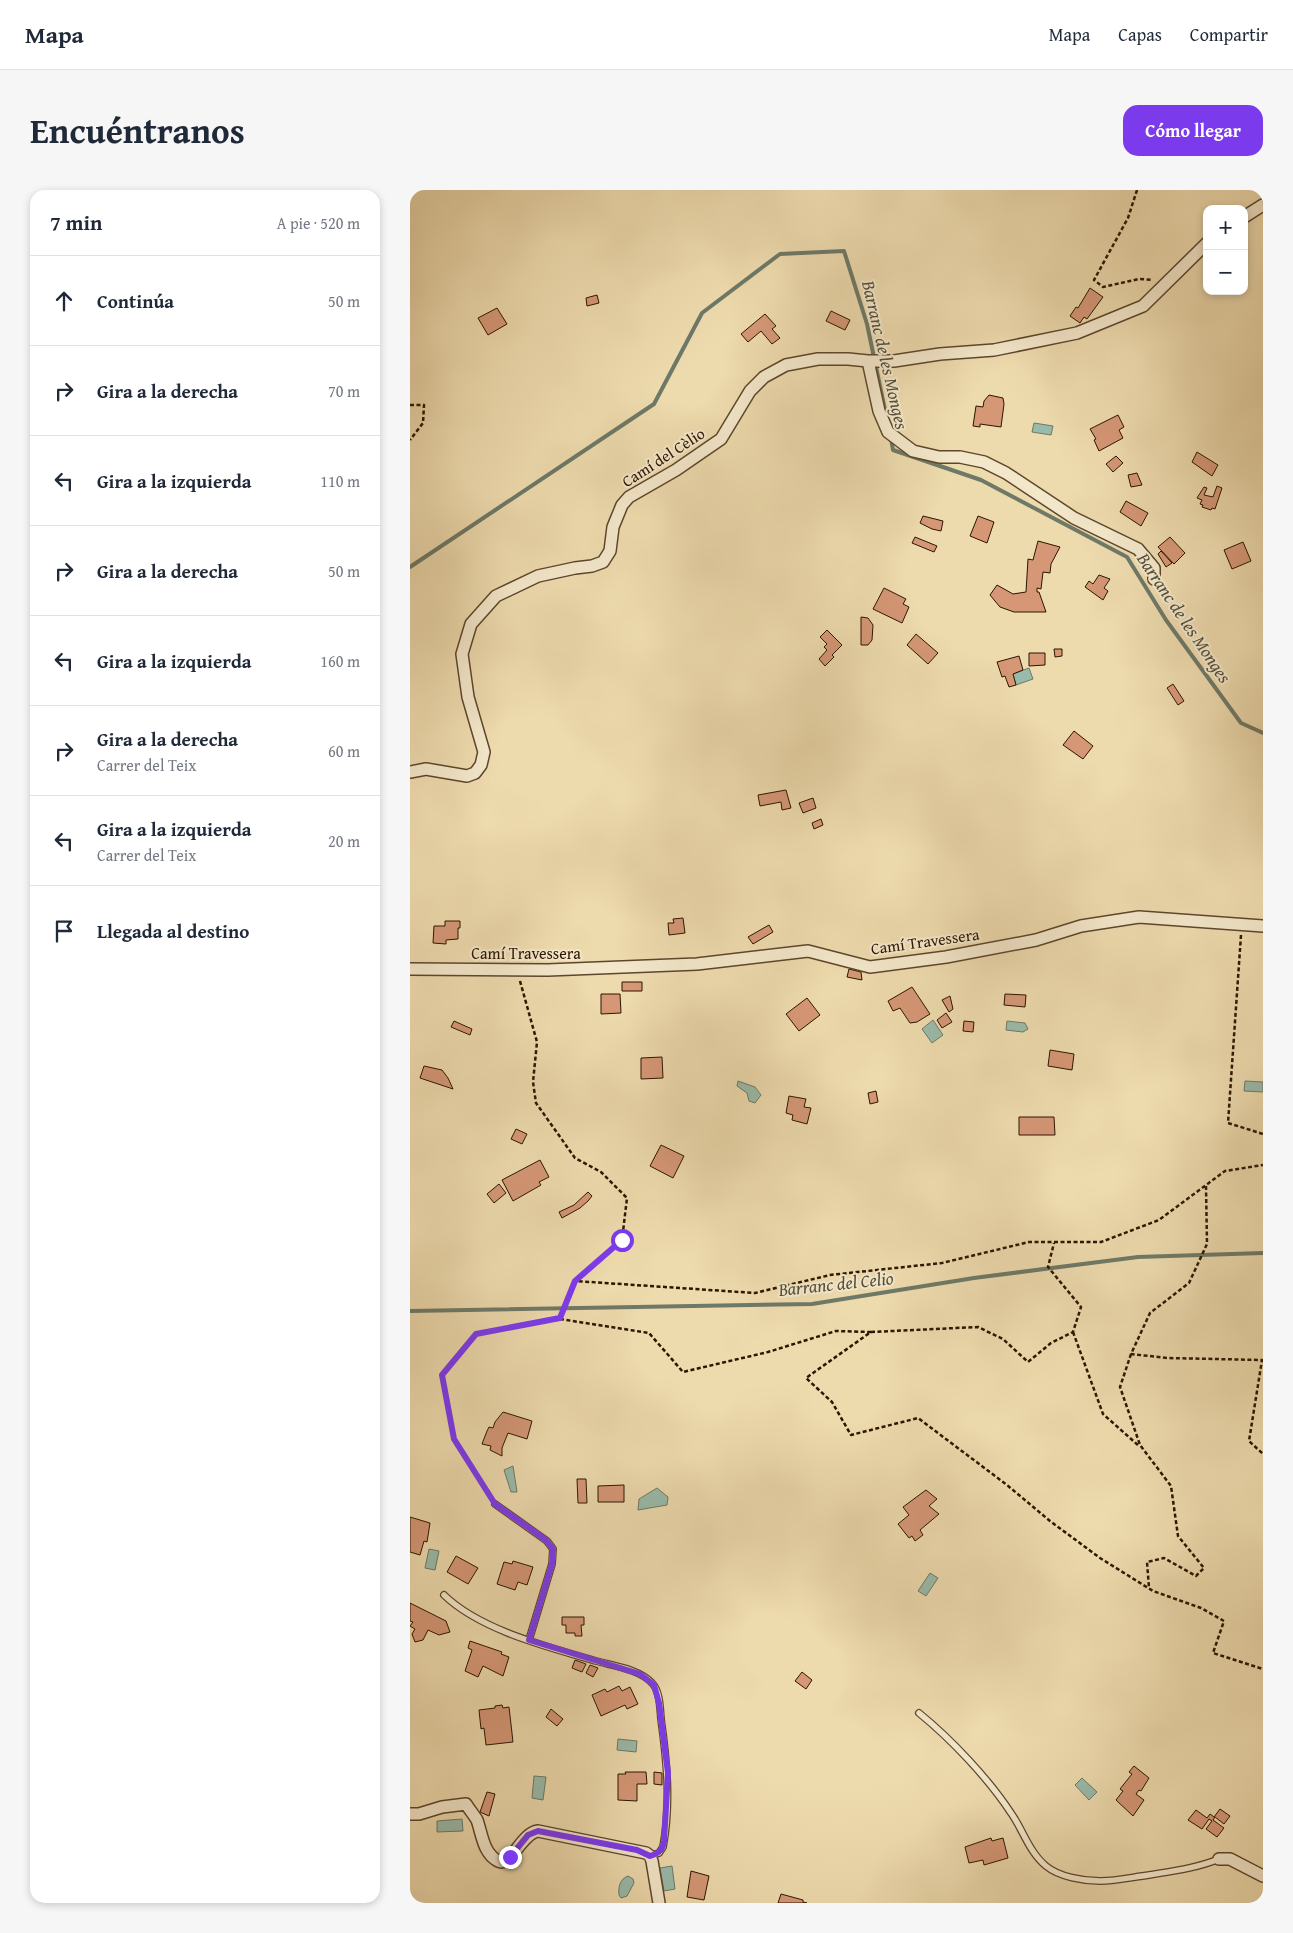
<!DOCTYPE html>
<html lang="es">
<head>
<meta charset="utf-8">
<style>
	:root { --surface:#fff; --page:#f6f6f7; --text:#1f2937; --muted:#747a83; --line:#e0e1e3; --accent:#7c3aed }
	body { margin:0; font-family:"Gentium Book Plus",serif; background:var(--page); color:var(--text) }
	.controls { position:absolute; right:15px; top:15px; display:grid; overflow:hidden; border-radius:10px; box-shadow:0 2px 8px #0003 }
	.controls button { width:45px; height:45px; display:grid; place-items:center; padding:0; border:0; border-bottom:1px solid var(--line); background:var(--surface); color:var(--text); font:25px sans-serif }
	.stop { position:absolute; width:15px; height:15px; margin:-11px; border:4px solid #7c3aed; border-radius:50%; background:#fff }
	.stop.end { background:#7c3aed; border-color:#fff; box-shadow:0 1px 5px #0008 }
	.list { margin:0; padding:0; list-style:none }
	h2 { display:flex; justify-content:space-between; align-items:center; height:65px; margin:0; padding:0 20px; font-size:21px }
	h2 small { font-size:16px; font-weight:400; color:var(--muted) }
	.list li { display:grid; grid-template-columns:32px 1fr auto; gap:15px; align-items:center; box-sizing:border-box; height:90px; padding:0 20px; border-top:1px solid var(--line) }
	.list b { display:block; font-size:19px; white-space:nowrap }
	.list p { margin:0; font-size:16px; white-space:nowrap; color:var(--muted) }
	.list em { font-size:16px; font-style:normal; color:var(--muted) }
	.icon { flex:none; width:28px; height:28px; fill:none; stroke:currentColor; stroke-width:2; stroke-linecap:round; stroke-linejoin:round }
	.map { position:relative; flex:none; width:853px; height:1713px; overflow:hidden; border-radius:15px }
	header { display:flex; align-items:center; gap:30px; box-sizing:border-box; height:70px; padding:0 25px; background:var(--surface); border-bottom:1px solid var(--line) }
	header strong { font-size:24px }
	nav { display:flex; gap:28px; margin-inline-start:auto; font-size:18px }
	.intro { display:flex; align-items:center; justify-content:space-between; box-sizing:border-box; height:120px; padding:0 30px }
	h1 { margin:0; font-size:35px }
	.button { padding:12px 22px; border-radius:15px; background:var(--accent); color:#fff; font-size:18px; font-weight:700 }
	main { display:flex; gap:30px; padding:0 30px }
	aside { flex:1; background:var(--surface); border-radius:15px; box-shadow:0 2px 8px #0003 }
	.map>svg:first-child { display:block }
</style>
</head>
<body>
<header>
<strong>Mapa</strong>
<nav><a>Mapa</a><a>Capas</a><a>Compartir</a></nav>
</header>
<div class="intro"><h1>Encuéntranos</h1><a class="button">Cómo llegar</a></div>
<main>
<aside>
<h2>7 min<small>A pie · 520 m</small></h2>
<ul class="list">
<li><svg class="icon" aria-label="ahead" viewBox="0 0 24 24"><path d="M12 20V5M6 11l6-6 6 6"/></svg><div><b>Continúa</b></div><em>50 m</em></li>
<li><svg class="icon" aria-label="right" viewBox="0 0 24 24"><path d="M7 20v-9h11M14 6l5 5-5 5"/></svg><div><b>Gira a la derecha</b></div><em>70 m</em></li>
<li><svg class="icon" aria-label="left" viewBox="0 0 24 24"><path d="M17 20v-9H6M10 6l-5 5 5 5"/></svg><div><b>Gira a la izquierda</b></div><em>110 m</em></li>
<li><svg class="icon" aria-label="right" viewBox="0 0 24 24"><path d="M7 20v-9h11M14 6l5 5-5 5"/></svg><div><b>Gira a la derecha</b></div><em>50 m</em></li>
<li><svg class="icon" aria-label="left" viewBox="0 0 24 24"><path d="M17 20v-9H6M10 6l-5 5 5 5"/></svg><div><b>Gira a la izquierda</b></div><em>160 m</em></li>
<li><svg class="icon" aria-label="right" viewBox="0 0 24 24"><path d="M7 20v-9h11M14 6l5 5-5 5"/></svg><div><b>Gira a la derecha</b><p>Carrer del Teix</p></div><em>60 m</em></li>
<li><svg class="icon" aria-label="left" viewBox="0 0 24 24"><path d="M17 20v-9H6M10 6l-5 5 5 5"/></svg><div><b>Gira a la izquierda</b><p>Carrer del Teix</p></div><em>20 m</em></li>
<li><svg class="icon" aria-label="arrive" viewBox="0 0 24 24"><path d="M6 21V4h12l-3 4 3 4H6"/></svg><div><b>Llegada al destino</b></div></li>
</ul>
</aside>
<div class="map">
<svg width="853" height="1713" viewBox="0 0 853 1713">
	<rect width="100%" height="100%" fill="#eddaad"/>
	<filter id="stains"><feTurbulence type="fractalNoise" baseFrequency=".004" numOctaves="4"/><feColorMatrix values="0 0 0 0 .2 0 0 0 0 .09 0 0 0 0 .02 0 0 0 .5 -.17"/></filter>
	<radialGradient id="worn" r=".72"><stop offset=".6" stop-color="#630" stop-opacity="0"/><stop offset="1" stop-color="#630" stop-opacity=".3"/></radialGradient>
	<path fill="#99bbab" stroke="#6e7967" d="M624 233 643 236 641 245 622 242Z
		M619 478 623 489 606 495 603 484Z
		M523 830 533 845 522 853 512 839Z
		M597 831 615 833 618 839 613 842 596 840Z
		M328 891 345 897 351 905 345 913 339 911 337 903 327 896Z
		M835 891 853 892V902L834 901Z
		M103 1276 107 1302H101L94 1280Z
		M247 1298 258 1307 257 1315 228 1320 229 1309Z
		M19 1359 29 1361 25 1380 15 1378Z
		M520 1383 528 1388 516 1406 508 1401Z
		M208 1549 227 1551 226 1562 207 1560Z
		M124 1586 136 1587 133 1610 122 1608Z
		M672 1588 687 1602 679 1610 665 1595Z
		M52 1629 53 1641 27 1642V1631Z
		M262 1676 265 1699 254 1701 250 1678Z
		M218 1686 223 1689 224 1693 217 1706 211 1708 209 1705C208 1697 210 1689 218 1686Z"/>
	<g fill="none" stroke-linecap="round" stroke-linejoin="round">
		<path stroke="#6e7967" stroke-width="4" d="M481 249 483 260 571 290 717 367 756 430 831 533 853 543
			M0 377 244 214 292 123 370 64 434 61 457 134 476 225
			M0 1121 402 1114 564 1088 728 1067 853 1063"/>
	</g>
	<path fill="#d59776" stroke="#2d1500" d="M680 98 693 107 677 129 674 127 670 133 660 126 666 117 668 118Z
		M187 105 189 113 177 116 176 108Z
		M87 118 97 134 78 145 68 128Z
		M421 121 440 130 435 140 416 131Z
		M355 124 366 136 362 139 370 148 362 154 351 141 338 152 331 144Z
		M579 205 593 208 594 214 591 237 570 234V237L563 236 566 216 573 217 574 211Z
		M708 225 714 237 709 240 713 248 689 261 684 250 686 249 680 239Z
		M787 262 808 275 802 286 782 272Z
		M706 266 713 273 703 282 696 274Z
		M727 283 732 295 721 297 718 285Z
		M807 296 812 298 805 319 802 318 801 320 792 317 793 315 790 314 792 310 787 308 794 297 797 298 794 305 803 307Z
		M716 311 738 323 731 336 710 322Z
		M513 326 533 331 531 341 522 339 510 333Z
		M568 326 584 332 577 353 560 346Z
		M505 347 527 356 524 362 502 353Z
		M760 347 775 363 764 374 748 357Z
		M628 351 650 357 641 374 640 383 633 382 631 399 627 398V402H629L636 422H604L590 417 580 405 587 395 603 404 616 402 618 369 623 370Z
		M833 352 841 371 822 379 814 360Z
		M751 361 762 373 756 377 748 364Z
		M689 385 700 389 694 398 698 401 693 410 675 397 679 391 683 394Z
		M474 398 496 409 493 414 499 417 492 433 463 419Z
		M451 427 458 428 463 435 462 450 458 455H451Z
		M781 434 787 445 783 446 778 436Z
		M417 440 432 455 422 465 424 467 415 476 409 469 417 460 414 457 417 454 410 447Z
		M506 444 528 463 518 474 497 455Z
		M644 459H652V466L645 467Z
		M619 463H635V475L619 476Z
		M609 466 613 480 603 484 606 495 599 497 595 486 592 487 587 472Z
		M763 494 774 511 768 515 757 498Z
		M664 541 683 556 673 569 653 555Z
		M376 600 381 618 372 620 371 612 350 616 348 605Z
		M403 608 406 618 393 623 389 613Z
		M411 629 413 635 404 639 402 633Z
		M273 728 275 743 259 745 258 733H264L263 729Z
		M35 731H50V738H48V749L36 750V754L23 753 24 736H35Z
		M359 735 363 742 343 754 338 747Z
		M439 779 451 782 452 790 437 787Z
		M212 792H232V801H212Z
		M502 797 520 824 507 832 500 833 490 818 483 821 478 811Z
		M191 804H210L211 823 191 824Z
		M595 804 616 805 615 817 594 815Z
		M540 806 543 819 539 822 532 810Z
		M397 808 410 825 389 841 376 824Z
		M536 823 542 832 532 838 527 830Z
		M44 831 62 839 60 845 41 837Z
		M554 831 564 832 563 842 553 841Z
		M640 860 664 864 662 880 638 876Z
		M252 867 253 888 231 889V868Z
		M14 876 32 880 38 888 43 899 10 888Z
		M466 901 468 912 460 914 458 903Z
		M379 906 396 909 394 917 401 918 397 934 382 930 383 925 376 923Z
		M609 927H644L645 945H609Z
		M106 939 117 944 112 954 101 949Z
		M251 955 274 966 263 988 240 976Z
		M130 970 139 987 129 992 131 995 103 1011 92 990Z
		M89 994 96 1003 84 1013 77 1004Z
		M178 1002 182 1006 178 1011 170 1018 152 1028 149 1022 164 1015Z
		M93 1222 122 1231 117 1249 98 1243 92 1258V1266L80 1260 81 1256 72 1254 77 1241 79 1237 83 1238 85 1232Z
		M167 1289H176L177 1313H168Z
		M214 1295V1312H188V1296Z
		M516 1300 527 1309 519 1316 529 1324 510 1340 513 1345 505 1351 502 1346 499 1348 488 1334 499 1325 493 1317Z
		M0 1327 20 1333 17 1352 14 1351 10 1365 0 1362Z
		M46 1366 68 1378 58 1394 37 1382Z
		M103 1371 123 1377 117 1395 108 1392 105 1400 87 1394 94 1372 102 1374Z
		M0 1413 36 1431 40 1442 29 1445 18 1440 13 1450 5 1452 2 1444 5 1439 0 1436 3 1432 0 1431Z
		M152 1427H174V1435H171L172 1446H165V1443H156V1435H152Z
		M60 1451 92 1462 91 1464 99 1467 93 1486 73 1476 68 1487 55 1481 62 1460 58 1458Z
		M165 1470 176 1474 172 1482 162 1478Z
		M180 1475 188 1478 183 1487 176 1483Z
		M392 1482 402 1490 396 1499 385 1491Z
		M209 1496 212 1501 220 1497 228 1514 217 1519 215 1515 191 1526 182 1505 195 1499 197 1502Z
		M92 1515 93 1518 99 1517 103 1552 76 1555 74 1538 71 1539 69 1520 85 1518V1516Z
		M141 1519 153 1529 147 1536 136 1527Z
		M724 1576 739 1588 731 1601 729 1600 726 1604 734 1610 723 1626 706 1610 713 1601 710 1599 722 1584 719 1582Z
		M215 1582H236L237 1594H227V1611L208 1610V1584H216Z
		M244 1582 252 1583V1595L244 1594Z
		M77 1602 85 1604 79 1626 70 1622Z
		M810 1619 820 1626 814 1634 805 1627 803 1630 814 1638 807 1647 796 1639 802 1631 799 1629 792 1639 778 1630 786 1620 797 1628 800 1624 804 1627Z
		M581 1648 582 1651 593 1648 598 1668 574 1675 573 1670 559 1673 555 1657Z
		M281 1681 299 1686 294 1710 277 1707Z
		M371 1704 393 1710V1712L397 1713H368Z"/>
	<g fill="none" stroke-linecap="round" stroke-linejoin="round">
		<g stroke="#5d462b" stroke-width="8">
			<path id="service" d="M85 1314 137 1351 143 1359 142 1374 119 1450
				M34 1405C70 1440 138 1457 186 1471 204 1476 229 1479 242 1493 250 1501 250 1518 251 1529 257 1572 261 1614 253 1657L249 1663 240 1666
				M509 1523C541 1549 578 1588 601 1623 613 1640 619 1662 636 1676 649 1687 674 1691 690 1691 707 1691 723 1687 739 1685 763 1681 787 1678 809 1669"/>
		</g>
		<g stroke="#5d462b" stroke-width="14">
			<path id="minor" d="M834 27 853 15
				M458 171 469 221 478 242 503 261 529 267H550L574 272 596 283 664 328 728 359 744 378V389
				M0 582 16 579 57 586 65 583 71 575 74 562 58 507 52 464 61 434 86 406 128 386 165 378 182 376 193 372 200 361 203 337 212 315 219 307 266 280 311 249 340 201 354 187 376 175 408 169H438L458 171H484L530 164 584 160 667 143 733 116 797 53
				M0 779 138 780 287 774 398 761 460 777 536 767 626 750 671 736 729 727 853 736
				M0 1624H9L32 1617 56 1614C59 1619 64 1625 67 1630 72 1644 73 1663 88 1671 101 1678 111 1643 128 1641L236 1663 240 1666 242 1671 249 1713
				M809 1669H820L853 1686"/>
		</g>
		<path stroke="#2d1500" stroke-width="2.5" stroke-dasharray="4 2.5" stroke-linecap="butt" d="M727 0 718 28 684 90 693 97 729 89 743 90
			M0 215H14L13 233 0 250
			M831 745 818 933 853 944
			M110 791 127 852 123 892 126 913 165 968 191 982 217 1008 212 1050 165 1091
			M796 996 797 1054 779 1093 740 1123 721 1164 757 1168 852 1170 839 1251 853 1264
			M150 1129 239 1143 273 1182 358 1162 426 1141 461 1142 396 1188 422 1212 441 1245 508 1228 597 1295 640 1331 690 1368 743 1401 791 1418 814 1431 803 1463 853 1479
			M461 1142 568 1137 593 1149 618 1172 641 1153 663 1142 671 1117 638 1077 644 1053
			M663 1142 693 1224 729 1256
			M721 1164 710 1197 730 1255 761 1296 768 1346 794 1378 786 1386 754 1368 737 1372 739 1398
			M81 1308 44 1249 32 1185 66 1143 150 1129 165 1091 345 1103 420 1085 532 1073 619 1052H691L749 1030 815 981 853 975"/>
		<use href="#service" stroke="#f3e7ca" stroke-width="5.5"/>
		<use href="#minor" stroke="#f3e7ca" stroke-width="11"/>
	</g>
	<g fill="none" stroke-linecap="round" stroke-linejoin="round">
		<path stroke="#7c3aed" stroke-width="6" d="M100 1667 118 1645 128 1641 227 1660 240 1666C249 1663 253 1660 254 1651L258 1583 249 1513 244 1495 230 1484 119 1450 142 1374 143 1359 136 1350 85 1314 44 1249 32 1185 66 1144 150 1128 165 1091 212 1050"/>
	</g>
	<g text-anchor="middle" stroke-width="4" stroke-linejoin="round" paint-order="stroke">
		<g font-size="16" fill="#2d1500" stroke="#f3e7ca">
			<text transform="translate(253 267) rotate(-33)" y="6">Camí del Cèlio</text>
			<text transform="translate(515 751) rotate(-8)" y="6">Camí Travessera</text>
			<text x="116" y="769">Camí Travessera</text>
		</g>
		<g font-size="18" font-style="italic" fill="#534f3c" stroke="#f3e7ca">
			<text transform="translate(475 165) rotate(77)" y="6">Barranc de les Monges</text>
			<text transform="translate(774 428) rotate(56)" y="6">Barranc de les Monges</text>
			<text transform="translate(426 1094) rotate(-6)" y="6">Barranc del Celio</text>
		</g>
	</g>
	<rect width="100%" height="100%" filter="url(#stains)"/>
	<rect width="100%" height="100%" fill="url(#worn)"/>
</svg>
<div class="controls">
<button>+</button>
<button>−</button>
</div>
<div class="stop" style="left:212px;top:1050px"></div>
<div class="stop end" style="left:100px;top:1667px"></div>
</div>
</main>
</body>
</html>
